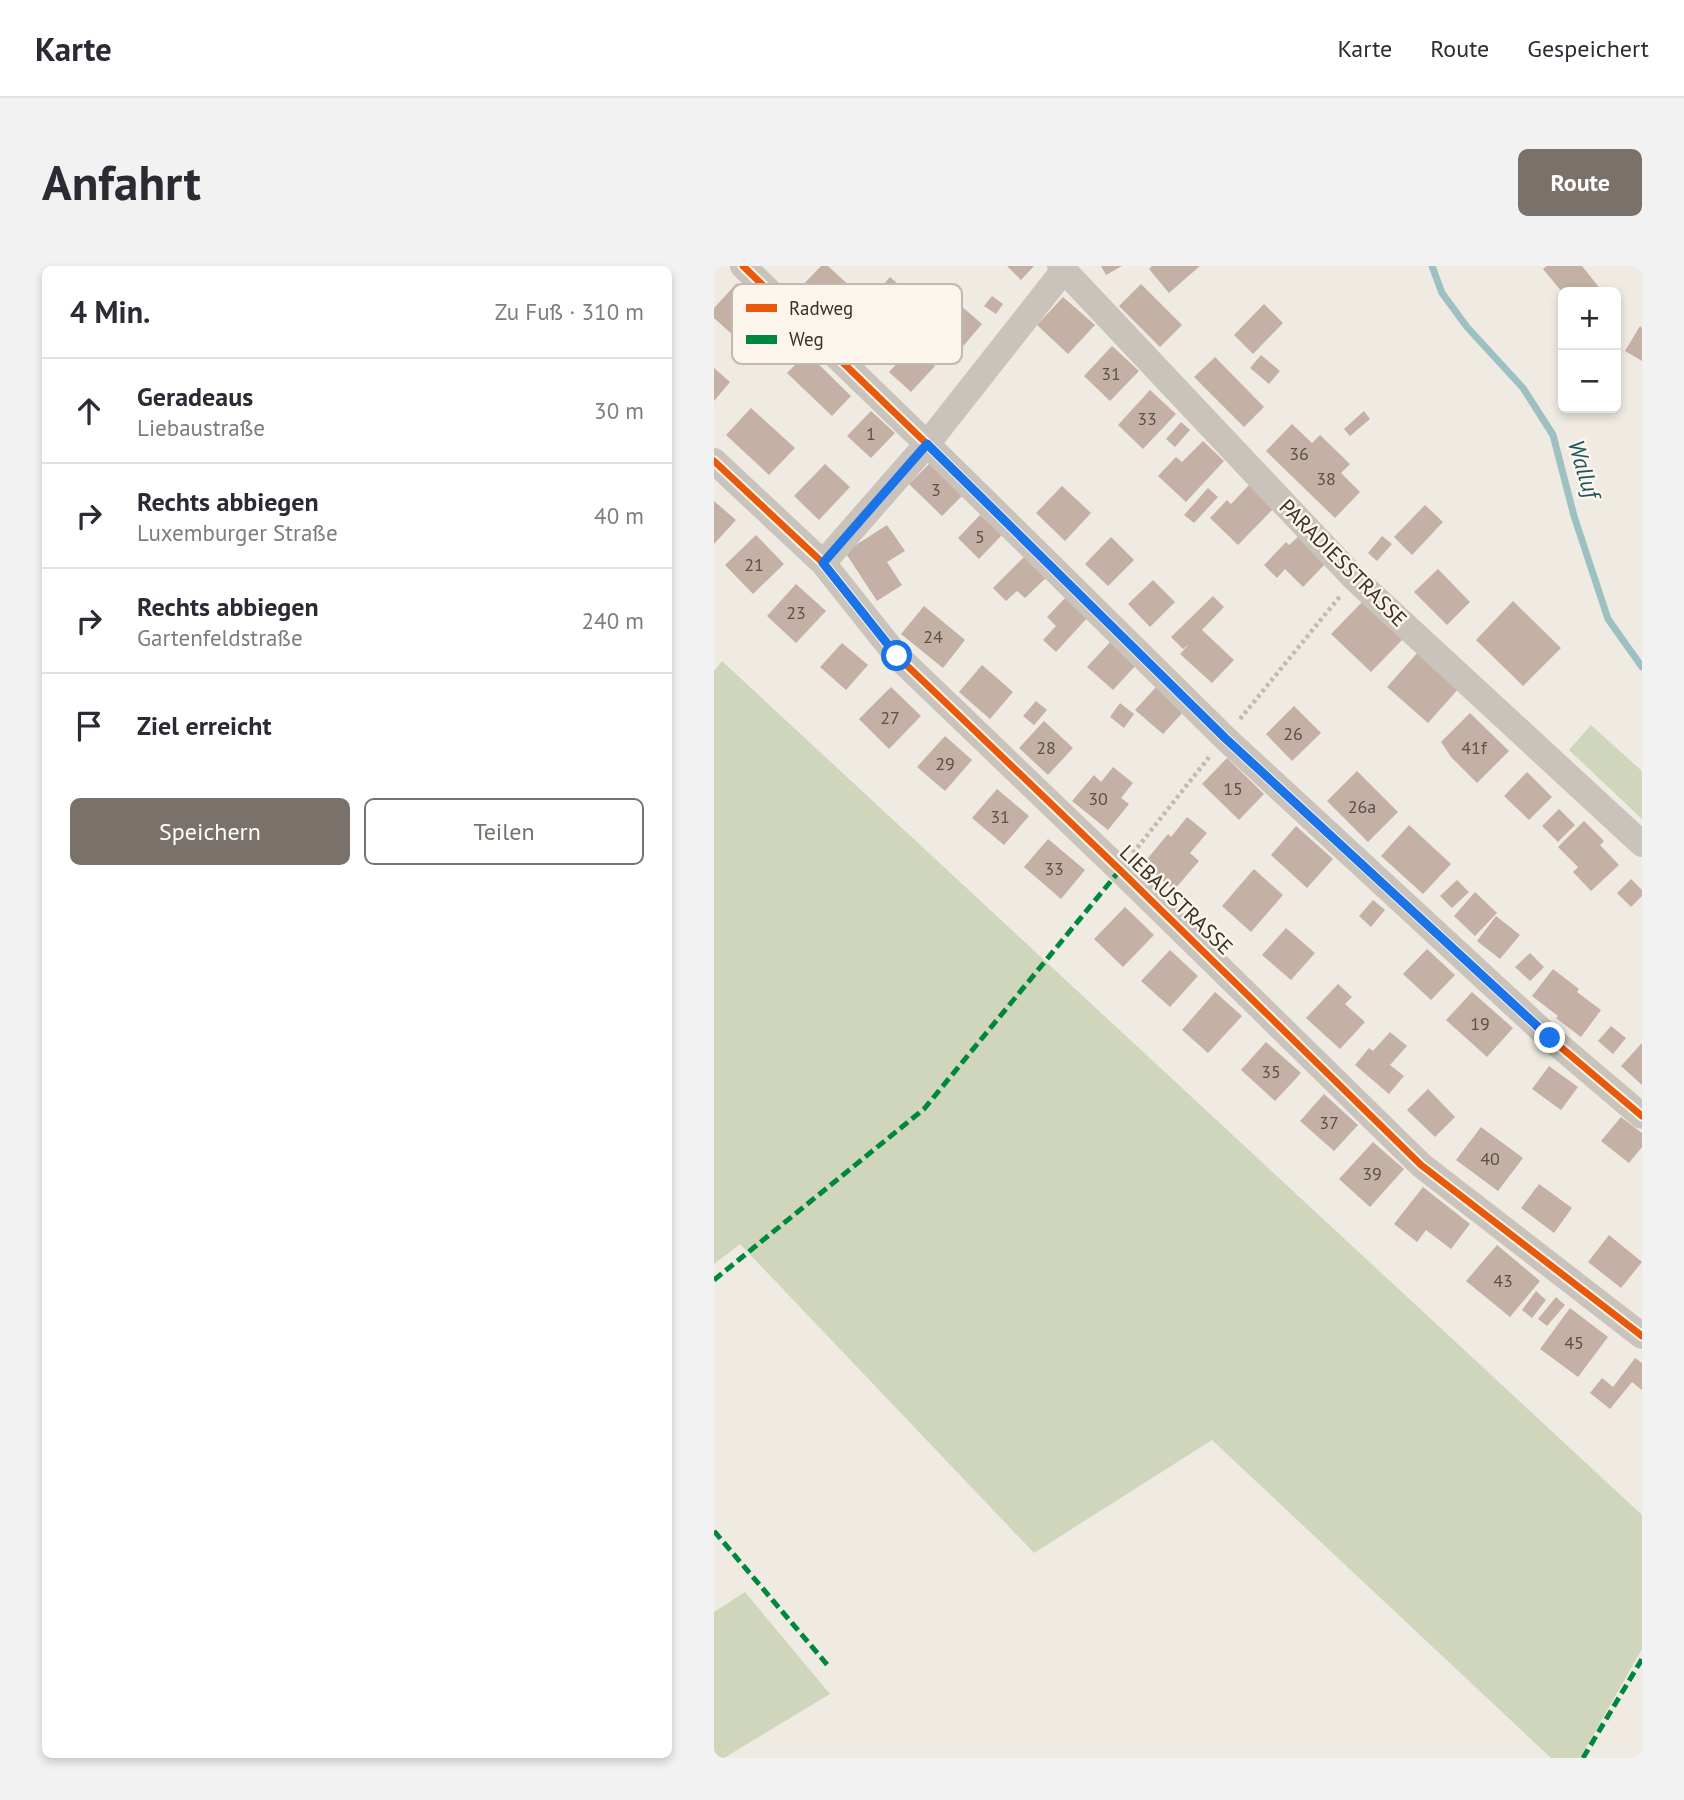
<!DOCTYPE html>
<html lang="de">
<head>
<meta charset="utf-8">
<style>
	:root { --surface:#fff; --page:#f2f2f3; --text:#2b2b33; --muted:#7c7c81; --line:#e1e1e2; --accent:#79716a }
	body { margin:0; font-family:"PT Sans",sans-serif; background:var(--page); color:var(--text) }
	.controls { position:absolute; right:21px; top:21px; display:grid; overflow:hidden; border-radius:10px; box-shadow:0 4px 10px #0003 }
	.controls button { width:63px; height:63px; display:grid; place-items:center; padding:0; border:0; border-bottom:2px solid var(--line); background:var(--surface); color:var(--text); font:35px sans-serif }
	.stop { position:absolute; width:21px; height:21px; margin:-16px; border:5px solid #1a73e8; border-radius:50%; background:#fff }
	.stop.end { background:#1a73e8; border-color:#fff; box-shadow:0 2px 7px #0008 }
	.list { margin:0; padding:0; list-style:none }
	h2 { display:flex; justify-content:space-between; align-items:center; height:91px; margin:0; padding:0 28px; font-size:30px }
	h2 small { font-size:23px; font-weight:400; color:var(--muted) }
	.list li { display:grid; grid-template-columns:46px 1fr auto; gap:21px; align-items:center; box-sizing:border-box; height:105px; padding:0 28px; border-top:2px solid var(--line) }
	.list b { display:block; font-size:26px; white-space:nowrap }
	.list p { margin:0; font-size:23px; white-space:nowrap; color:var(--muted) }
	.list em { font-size:23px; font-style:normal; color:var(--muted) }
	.actions { display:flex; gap:14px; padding:21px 28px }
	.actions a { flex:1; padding:16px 0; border:2px solid var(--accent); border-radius:10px; text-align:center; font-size:24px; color:var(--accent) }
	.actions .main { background:var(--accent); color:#fff }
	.icon { flex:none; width:38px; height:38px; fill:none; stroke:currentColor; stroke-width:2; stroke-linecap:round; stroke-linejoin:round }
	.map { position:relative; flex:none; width:928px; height:1492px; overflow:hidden; border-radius:10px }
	header { display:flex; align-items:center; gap:42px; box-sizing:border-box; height:98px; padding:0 35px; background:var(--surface); border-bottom:2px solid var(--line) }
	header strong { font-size:33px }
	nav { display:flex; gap:38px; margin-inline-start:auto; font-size:24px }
	.intro { display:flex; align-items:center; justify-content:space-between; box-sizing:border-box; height:168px; padding:0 42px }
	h1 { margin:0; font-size:49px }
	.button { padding:18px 32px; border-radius:10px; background:var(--accent); color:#fff; font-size:24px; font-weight:700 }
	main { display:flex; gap:42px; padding:0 42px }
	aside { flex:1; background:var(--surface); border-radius:10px; box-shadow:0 4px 10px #0003 }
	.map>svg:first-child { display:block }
</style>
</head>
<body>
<header>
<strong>Karte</strong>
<nav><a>Karte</a><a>Route</a><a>Gespeichert</a></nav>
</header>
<div class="intro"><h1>Anfahrt</h1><a class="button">Route</a></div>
<main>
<aside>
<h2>4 Min.<small>Zu Fuß · 310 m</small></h2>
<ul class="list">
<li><svg class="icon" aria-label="ahead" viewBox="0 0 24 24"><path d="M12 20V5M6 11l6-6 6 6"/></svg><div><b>Geradeaus</b><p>Liebaustraße</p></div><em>30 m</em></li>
<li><svg class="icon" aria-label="right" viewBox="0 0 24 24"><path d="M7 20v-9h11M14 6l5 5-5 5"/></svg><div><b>Rechts abbiegen</b><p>Luxemburger Straße</p></div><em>40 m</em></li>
<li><svg class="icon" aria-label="right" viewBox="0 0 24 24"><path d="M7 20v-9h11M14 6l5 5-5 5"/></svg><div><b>Rechts abbiegen</b><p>Gartenfeldstraße</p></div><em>240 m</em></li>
<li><svg class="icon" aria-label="arrive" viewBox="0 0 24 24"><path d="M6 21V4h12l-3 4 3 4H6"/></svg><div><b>Ziel erreicht</b></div></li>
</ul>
<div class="actions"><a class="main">Speichern</a><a>Teilen</a></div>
</aside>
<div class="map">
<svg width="928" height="1492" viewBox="0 0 928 1492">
	<rect width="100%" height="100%" fill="#efebe3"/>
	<path fill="#cfd6bc" d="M8 395 928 1249V1383L866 1492H837L498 1174 320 1287 26 978 0 998V405Z
		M877 459 928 505V553L855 484Z
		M31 1326 116 1428 10 1492H0V1346Z"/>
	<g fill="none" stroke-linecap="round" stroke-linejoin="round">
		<path stroke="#9dc0c2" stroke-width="7" d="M718 0 728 27 753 61 809 122 839 169 860 250 894 353 928 401"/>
	</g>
	<path fill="#c4b0a4" d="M107 0H114L139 23 115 49 86 22Z
		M293 0H320L307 14Z
		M387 0H408L392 9Z
		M438 0H486L455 27 435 3Z
		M833 0H868L888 25 886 26H848L829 3Z
		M176 11 205 36 173 71 166 65 148 83 126 62 151 36 153 38Z
		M23 17 59 48 30 79 0 52V42Z
		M427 18 468 59 446 81 405 40Z
		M278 30 289 38 282 48 270 40Z
		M349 31 381 59 354 88 323 59Z
		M239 33 268 58 239 92 210 66Z
		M550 38 569 57 539 88 520 69Z
		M926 60 928 62V95L911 85Z
		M199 80 221 100 197 126 175 106Z
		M398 80 425 105 396 135 370 110Z
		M93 87 137 130 118 150 73 107Z
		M547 89 566 105 555 118 536 102Z
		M501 91 550 141 530 161 480 111Z
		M0 102 16 116 0 135Z
		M436 124 462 148 429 183 404 159Z
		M37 142 81 182 55 209 12 169Z
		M157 145 181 167 157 192 133 170Z
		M650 145 656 153 636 170 630 163Z
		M467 156 476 164 461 181 452 173Z
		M578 158 598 177 606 169 636 198 627 207 646 226 621 252 552 185Z
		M489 175 510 195 472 236 444 210 462 191 468 196Z
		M216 197 248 230 228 250 195 218Z
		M111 198 136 221 105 254 80 230Z
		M536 218 561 241 524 279 496 252 513 234 517 238Z
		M348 220 377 247 351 275 322 247Z
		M494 222 504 231 480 257 470 249Z
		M0 235 22 254 0 278Z
		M711 239 729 256 698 289 680 271Z
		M266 249 288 269 265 293 244 272Z
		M173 259 191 285 173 296 188 319 163 335 131 286Z
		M42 269 70 298 39 328 11 299Z
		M586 269 613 296 589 321 571 303 563 312 550 299 572 276 575 279Z
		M668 270 678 278 663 295 654 287Z
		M397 271 420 294 394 320 371 298Z
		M313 288 334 310 311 332 303 325 292 335 279 322Z
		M724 303 756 336 733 359 700 326Z
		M439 314 461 336 436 361 414 338Z
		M82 318 112 345 82 377 53 350Z
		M353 330 375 350 342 386 329 374 342 360 333 351Z
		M499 330 510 341 488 364 520 394 498 417 466 388 475 378 469 383 457 371Z
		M649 335 689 373 657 406 617 368Z
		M799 335 847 382 809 420 762 374Z
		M210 340 251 374 229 402 187 368Z
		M398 374 424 397 399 424 373 401Z
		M128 377 154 399 132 424 106 401Z
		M705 385 746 421 714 457 673 421Z
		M268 399 299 426 276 453 245 426Z
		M444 419 471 444 449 468 421 444Z
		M177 421 207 450 175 483 145 453Z
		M322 435 333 444 320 459 309 450Z
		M406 437 420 448 410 462 396 451Z
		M580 440 607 467 578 495 552 468Z
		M756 447 795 485 763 517 737 491 727 476Z
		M330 455 359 482 334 509 305 482Z
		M231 470 258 494 231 525 203 501Z
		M513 492 550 528 525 554 488 518Z
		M399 501 419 517 407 532 415 538 394 564 358 535 380 509 387 516Z
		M643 505 684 546 654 576 613 535Z
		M813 506 838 531 815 554 790 530Z
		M283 523 315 550 290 579 258 552Z
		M845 543 861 559 844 576 828 560Z
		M473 551 493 567 476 587 485 595 460 624 429 598 454 568 457 571Z
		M870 555 890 575 886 579 905 599 877 625 859 606 864 601 844 581Z
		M695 559 737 598 709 628 667 590Z
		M582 560 619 593 593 622 557 589Z
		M334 573 371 604 347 633 310 601Z
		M540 603 569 629 537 666 508 640Z
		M917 613 928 624V630L917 641 903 627Z
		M743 614 755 626 738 642 726 630Z
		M761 626 783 647 761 670 740 650Z
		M659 634 671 644 657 661 645 650Z
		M411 641 440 669 409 701 380 673Z
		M782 650 806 669 786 693 763 675Z
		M572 662 601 687 577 714 548 689Z
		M713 683 741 709 717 734 689 708Z
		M456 684 484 710 456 741 427 715Z
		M816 687 830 701 816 715 801 701Z
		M839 703 865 723 863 726 887 744 867 771 842 752 844 750 818 730Z
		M624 718 638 731 631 738 651 756 626 783 592 752Z
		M501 726 528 750 494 787 468 764Z
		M758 726 799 762 773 791 732 754Z
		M897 760 912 772 899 788 884 775Z
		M676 766 693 780 676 799 690 810 675 828 641 799 655 782 659 785Z
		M552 776 587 807 561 835 527 804Z
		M928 777V819L907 800Z
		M835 800 864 821 847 844 818 823Z
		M714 823 741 851 721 871 693 844Z
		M610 828 644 859 620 885 586 855Z
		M907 851 928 867V881L915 897 887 875Z
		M767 861 809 892 784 925 742 894Z
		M659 876 690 903 656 941 625 913Z
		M825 918 858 942 840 967 807 942Z
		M709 921 756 958 737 983 712 964 703 976 680 958Z
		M895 969 928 996 907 1022 874 996Z
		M783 979 826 1015 796 1051 752 1015Z
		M822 1025 832 1034 818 1052 808 1044Z
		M842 1031 851 1039 833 1060 824 1053Z
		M856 1042 894 1071 864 1111 826 1083Z
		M921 1092 928 1097V1124L918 1116 896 1143 876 1127 888 1112 899 1121Z"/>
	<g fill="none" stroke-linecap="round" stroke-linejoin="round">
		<path stroke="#c1bbb4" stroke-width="4.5" stroke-dasharray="3.5 3.5" stroke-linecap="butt" d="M526 453 627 329
			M419 587 496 490"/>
		<path stroke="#c9c3bb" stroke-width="26" d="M29 0 213 178 511 472 836 772 928 850
			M346 0 641 313 928 578
			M0 195 109 297 183 390 406 604 707 899 928 1070
			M109 297 213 178 350 4"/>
		<path stroke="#00873e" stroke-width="5" stroke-dasharray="10 5" stroke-linecap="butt" d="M0 1014 210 843 406 604
			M0 1265 116 1402
			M869 1492 928 1393"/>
		<g stroke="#fbf5eb" stroke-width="11">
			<path id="cycleway" d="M29 0 213 178 511 472 836 772 928 850
				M0 195 109 297 183 390 406 604 707 899 928 1070"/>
		</g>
		<use href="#cycleway" stroke="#e8590c" stroke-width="7"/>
	</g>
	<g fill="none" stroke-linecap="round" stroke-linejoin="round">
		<path stroke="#1a73e8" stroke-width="9" d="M183 390 109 297 213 178 511 472 836 772"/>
	</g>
	<g text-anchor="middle" stroke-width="5" stroke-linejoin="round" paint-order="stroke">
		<g font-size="18" fill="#5c5048">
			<text x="397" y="114">31</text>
			<text x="433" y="159">33</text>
			<text x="157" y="174">1</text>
			<text x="585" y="194">36</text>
			<text x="612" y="219">38</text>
			<text x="222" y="230">3</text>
			<text x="266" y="277">5</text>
			<text x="40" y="305">21</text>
			<text x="82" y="353">23</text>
			<text x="219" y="377">24</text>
			<text x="176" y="458">27</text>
			<text x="579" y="474">26</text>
			<text x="332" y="488">28</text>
			<text x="760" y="488">41f</text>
			<text x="231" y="504">29</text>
			<text x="519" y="529">15</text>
			<text x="384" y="539">30</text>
			<text x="648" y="547">26a</text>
			<text x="286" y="557">31</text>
			<text x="340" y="609">33</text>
			<text x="766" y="764">19</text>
			<text x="557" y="812">35</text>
			<text x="615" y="863">37</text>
			<text x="776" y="899">40</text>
			<text x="658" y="914">39</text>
			<text x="789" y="1021">43</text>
			<text x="860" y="1083">45</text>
		</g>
		<g font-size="21" fill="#3a3029" stroke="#fbf5eb">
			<text transform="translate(629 297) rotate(45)" y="7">PARADIESSTRASSE</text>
			<text transform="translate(462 634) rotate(44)" y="7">LIEBAUSTRASSE</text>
		</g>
		<g font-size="23" font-style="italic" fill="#1b555f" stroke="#fbf5eb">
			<text transform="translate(870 203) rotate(73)" y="8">Walluf</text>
		</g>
	</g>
	<rect x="18" y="18" width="230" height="80" rx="10" fill="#fbf5eb" stroke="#c1bab1" stroke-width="2"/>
	<rect x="32" y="38" width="31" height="8" fill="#e8590c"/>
	<rect x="32" y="69" width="31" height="9" fill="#00873e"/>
	<g font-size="19" fill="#3a3029">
		<text x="75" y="49">Radweg</text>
		<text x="75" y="80">Weg</text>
	</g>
</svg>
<div class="controls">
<button>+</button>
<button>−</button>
</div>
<div class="stop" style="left:183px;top:390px"></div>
<div class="stop end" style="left:836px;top:772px"></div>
</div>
</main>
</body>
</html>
